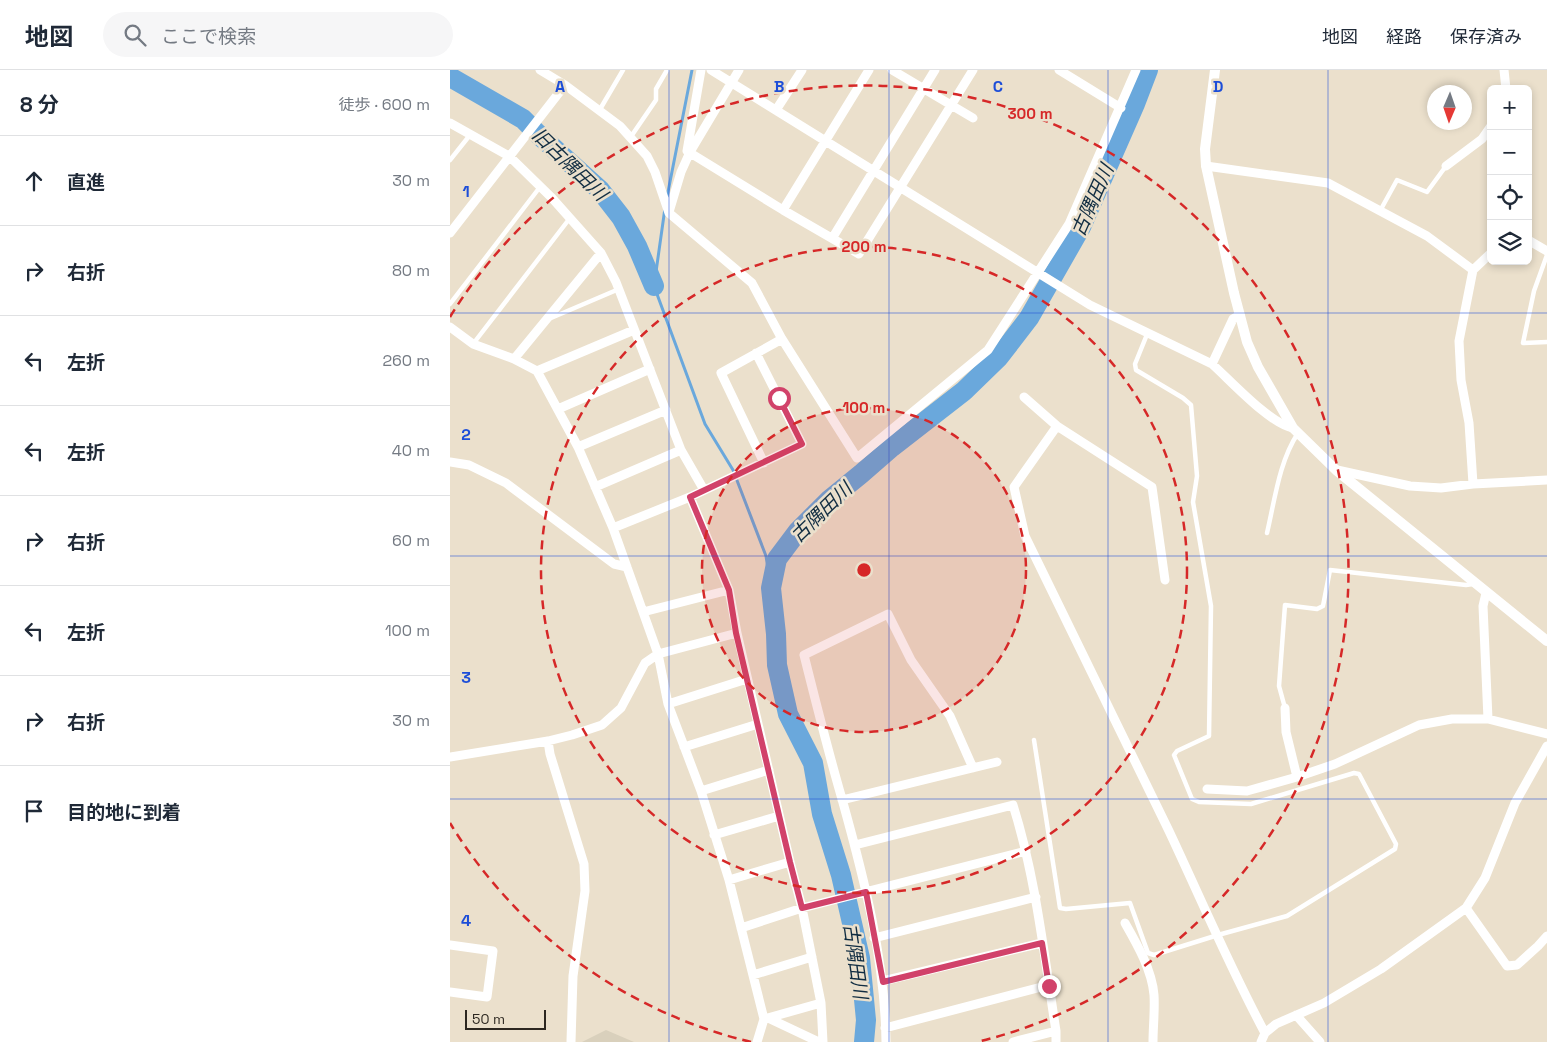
<!DOCTYPE html>
<html lang="ja">
<head>
<meta charset="utf-8">
<style>
	:root { --surface:#fff; --page:#f6f6f7; --text:#1f2937; --muted:#747a83; --line:#e0e1e3 }
	body { margin:0; font-family:"Space Grotesk","Noto Sans JP",sans-serif; background:var(--page); color:var(--text) }
	.controls { position:absolute; right:15px; top:15px; display:grid; overflow:hidden; border-radius:8px; box-shadow:0 2px 8px #0003 }
	.controls button { width:45px; height:45px; display:grid; place-items:center; padding:0; border:0; border-bottom:1px solid var(--line); background:var(--surface); color:var(--text); font:25px sans-serif }
	.compass { position:absolute; left:977px; top:15px; width:45px; height:45px; border-radius:50%; background:var(--surface); box-shadow:0 2px 8px #0003; rotate:182deg }
	.scale { position:absolute; left:15px; bottom:12px; width:81px; box-sizing:border-box; padding-left:5px; border:2px solid #2c2720; border-top:0; font-size:14px; line-height:18px; white-space:nowrap; color:#2c2720; -webkit-text-stroke:4px #ebe0cc; paint-order:stroke }
	.stop { position:absolute; width:15px; height:15px; margin:-11px; border:4px solid #d1426a; border-radius:50%; background:#fff }
	.stop.end { background:#d1426a; border-color:#fff; box-shadow:0 1px 5px #0008 }
	.list { margin:0; padding:0; list-style:none }
	h2 { display:flex; justify-content:space-between; align-items:center; height:65px; margin:0; padding:0 20px; font-size:21px }
	h2 small { font-size:16px; font-weight:400; color:var(--muted) }
	.list li { display:grid; grid-template-columns:32px 1fr auto; gap:15px; align-items:center; box-sizing:border-box; height:90px; padding:0 20px; border-top:1px solid var(--line) }
	.list b { display:block; font-size:19px; white-space:nowrap }
	.list em { font-size:16px; font-style:normal; color:var(--muted) }
	.icon { flex:none; width:28px; height:28px; fill:none; stroke:currentColor; stroke-width:2; stroke-linecap:round; stroke-linejoin:round }
	.map { position:relative; flex:none; width:1097px; height:972px; overflow:hidden }
	header { display:flex; align-items:center; gap:30px; box-sizing:border-box; height:70px; padding:0 25px; background:var(--surface); border-bottom:1px solid var(--line) }
	header strong { font-size:24px }
	nav { display:flex; gap:28px; margin-inline-start:auto; font-size:18px }
	.search { width:350px; height:45px; background:var(--page); display:flex; align-items:center; gap:12px; box-sizing:border-box; padding:0 18px; border-radius:28px; color:var(--muted); font-size:19px }
	main { display:flex }
	aside { flex:1; background:var(--surface) }
	.map>svg:first-child { display:block }
</style>
</head>
<body>
<header>
<strong>地図</strong>
<div class="search"><svg class="icon" aria-label="search" viewBox="0 0 24 24"><circle cx="10" cy="10" r="6"/><path d="M15 15l6 6"/></svg>ここで検索</div>
<nav><a>地図</a><a>経路</a><a>保存済み</a></nav>
</header>
<main>
<aside>
<h2>8 分<small>徒歩 · 600 m</small></h2>
<ul class="list">
<li><svg class="icon" aria-label="ahead" viewBox="0 0 24 24"><path d="M12 20V5M6 11l6-6 6 6"/></svg><div><b>直進</b></div><em>30 m</em></li>
<li><svg class="icon" aria-label="right" viewBox="0 0 24 24"><path d="M7 20v-9h11M14 6l5 5-5 5"/></svg><div><b>右折</b></div><em>80 m</em></li>
<li><svg class="icon" aria-label="left" viewBox="0 0 24 24"><path d="M17 20v-9H6M10 6l-5 5 5 5"/></svg><div><b>左折</b></div><em>260 m</em></li>
<li><svg class="icon" aria-label="left" viewBox="0 0 24 24"><path d="M17 20v-9H6M10 6l-5 5 5 5"/></svg><div><b>左折</b></div><em>40 m</em></li>
<li><svg class="icon" aria-label="right" viewBox="0 0 24 24"><path d="M7 20v-9h11M14 6l5 5-5 5"/></svg><div><b>右折</b></div><em>60 m</em></li>
<li><svg class="icon" aria-label="left" viewBox="0 0 24 24"><path d="M17 20v-9H6M10 6l-5 5 5 5"/></svg><div><b>左折</b></div><em>100 m</em></li>
<li><svg class="icon" aria-label="right" viewBox="0 0 24 24"><path d="M7 20v-9h11M14 6l5 5-5 5"/></svg><div><b>右折</b></div><em>30 m</em></li>
<li><svg class="icon" aria-label="arrive" viewBox="0 0 24 24"><path d="M6 21V4h12l-3 4 3 4H6"/></svg><div><b>目的地に到着</b></div></li>
</ul>
</aside>
<div class="map">
<svg width="1097" height="972" viewBox="0 0 1097 972">
	<rect width="100%" height="100%" fill="#ebe0cc"/>
	<path fill="#d9d0bc" d="M156 960 184 972H132Z"/>
	<g fill="none" stroke-linecap="round" stroke-linejoin="round">
		<path stroke="#6aa8dc" stroke-width="3" d="M217 127 242 0
			M215 138 204 216 255 354 283 400 316 486 321 518"/>
		<path stroke="#6aa8dc" stroke-width="20" d="M0 7 73 49 88 64 150 120 171 147 187 176 204 216
			M414 972 416 950 410 888 391 805 372 744 363 693 338 644 327 595 326 564 321 518 327 489 348 461 379 430 411 404 442 377 514 321 549 287 579 248 631 157 685 34 698 0"/>
		<path stroke="#fff" stroke-width="4.5" d="M149 41 173 0
			M180 68 206 30V19L217 0
			M0 90 20 65
			M930 141 947 110 977 122 996 96
			M1097 185 1084 221 1073 273 1097 272
			M0 234 90 117
			M101 248 169 219
			M23 274 120 148
			M817 463C825 429 829 392 848 363
			M835 638 829 616 835 535 867 539 873 536 880 500 1016 515 1023 514
			M584 670 610 838 616 839 680 833 698 883 704 885 768 865 837 846 945 779 946 774 909 704 904 703 801 734 749 732 742 729 724 685 727 681 759 666 761 536 743 432 747 406 741 335 733 328 686 300 685 294 698 262"/>
		<path stroke="#fff" stroke-width="9" d="M90 0 115 15 170 56 197 86 205 102 219 143 302 213 332 269 407 388 538 280 619 154 686 0
			M251 0 237 81 333 140 409 184 523 0
			M261 0 640 235 762 294 783 249 790 245
			M442 0 523 48
			M609 0 671 38
			M1054 0 1056 19
			M326 40 352 0
			M0 53 59 86 102 128 151 183 166 212 231 380 254 420
			M756 96 878 113 977 166 1023 200
			M996 96 1032 69 1041 56
			M333 140 419 0
			M219 142 231 102 240 82 289 0
			M0 163 115 15
			M383 167 485 0
			M1078 170 1097 181
			M0 257 23 274 64 289 87 301 128 377 163 458 208 584 218 634 251 721 279 810 314 949 307 972
			M64 289 151 183
			M762 294C781 311 820 354 843 358
			M87 301 184 260
			M574 327 607 356 702 417 715 510
			M108 339 200 299
			M607 356 564 417 575 466C623 565 672 663 719 761 751 829 780 898 815 963
			M128 377 216 340
			M0 392 19 395 56 413 164 494 177 497
			M314 393 271 303 332 269
			M887 400 960 416 991 418 1023 414 1097 410
			M1023 414 1019 353 1011 310 1009 271 1023 200 1041 183
			M145 417 231 380
			M240 427 279 520 287 563 340 792 352 838 371 933 373 972
			M163 458 240 427 352 374 306 283
			M1036 523 1033 536 1038 649
			M193 542 279 520
			M218 634 297 609
			M835 638 836 662 847 707
			M98 671 100 684 134 794 135 821 123 906 121 972
			M234 677 308 654
			M0 687 98 671 122 665 152 655 171 638 195 593 208 584 287 563
			M757 719 797 721 847 707 885 694 969 655 1002 649H1038L1097 664
			M251 721 319 700
			M392 730 547 692
			M264 765 329 746
			M405 775 563 735C586 808 594 885 606 961V972
			M279 810 340 792
			M1016 838 1057 896 1067 895 1088 876 1097 866
			M675 853C687 874 702 900 704 925 705 940 703 957 703 972
			M291 858 352 838 576 781
			M424 868 586 827
			M0 875 43 881 37 927 0 922
			M303 905 362 887
			M433 911 592 873
			M846 945 870 972
			M318 948 369 972
			M314 949 371 933
			M435 958 599 915
			M436 972C435 889 414 808 392 729 378 681 366 633 354 585L438 544 461 590 500 646 523 698
			M563 972 606 961
			M811 972 815 963 826 954 874 933 931 899 1016 838 1035 808 1065 733 1097 676"/>
		<path stroke="#fff" stroke-width="10" d="M765 0 755 79 756 96 784 223 797 272 808 297 843 358 886 400 1097 571"/>
	</g>
	<g fill="none" stroke-linecap="round" stroke-linejoin="round">
		<path stroke="#d1426a" stroke-width="6" d="M329 328 352 374 240 427 279 520 286 563 340 792 352 838 416 822 433 912 592 873 599 916"/>
	</g>
	<path fill="none" stroke="#1d4ed8" stroke-width="1" stroke-opacity="0.55" d="M219 0V972M439 0V972M658 0V972M878 0V972M0 243H1097M0 486H1097M0 729H1097"/>
	<circle cx="414" cy="500" r="162" fill="#d62828" fill-opacity=".12"/>
	<g fill="none" stroke="#d62828" stroke-width="2.5" stroke-dasharray="9 6">
		<circle cx="414" cy="500" r="162"/>
		<circle cx="414" cy="500" r="323"/>
		<path d="M301 972A485 485 0 0 1 0 753M0 247A485 485 0 1 1 527 972"/>
	</g>
	<g text-anchor="middle" stroke-width="5" stroke-linejoin="round" paint-order="stroke">
		<g font-size="19" font-style="italic" fill="#112d42" stroke="#ebe0cc">
			<text transform="translate(120 94) rotate(44)" y="7">旧古隅田川</text>
			<text transform="translate(642 130) rotate(-66)" y="7">古隅田川</text>
			<text transform="translate(371 442) rotate(-44)" y="7">古隅田川</text>
			<text transform="translate(406 891) rotate(82)" y="7">古隅田川</text>
		</g>
	</g>
	<g font-size="16" text-anchor="middle" font-weight="bold" fill="#1d4ed8" stroke="#ebe0cc" stroke-width="5" stroke-linejoin="round" paint-order="stroke">
		<text x="110" y="22">A</text>
		<text x="329" y="22">B</text>
		<text x="548" y="22">C</text>
		<text x="768" y="22">D</text>
		<text x="16" y="127">1</text>
		<text x="16" y="370">2</text>
		<text x="16" y="613">3</text>
		<text x="16" y="856">4</text>
	</g>
	<circle cx="414" cy="500" r="8" fill="#d62828" stroke="#ebe0cc" stroke-width="2.5"/>
	<g font-size="15" text-anchor="middle" font-weight="bold" fill="#d62828" stroke="#ebe0cc" stroke-width="5" stroke-linejoin="round" paint-order="stroke">
		<text x="580" y="49">300 m</text>
		<text x="414" y="182">200 m</text>
		<text x="414" y="343">100 m</text>
	</g>
</svg>
<div class="controls">
<button>+</button>
<button>−</button>
<button><svg class="icon" aria-label="locate" viewBox="0 0 24 24"><circle cx="12" cy="12" r="6"/><path d="M12 2v4M12 18v4M2 12h4M18 12h4"/></svg></button>
<button><svg class="icon" aria-label="layers" viewBox="0 0 24 24"><path d="M12 4l9 5-9 5-9-5zM3 14l9 5 9-5"/></svg></button>
</div>
<svg class="compass" viewBox="-18 -18 36 36"><path d="M0-13l5 13h-10z" fill="#e53935"/><path d="M0 13l5-13h-10z" fill="#747a83"/></svg>
<div class="scale">50 m</div>
<div class="stop" style="left:329px;top:328px"></div>
<div class="stop end" style="left:599px;top:916px"></div>
</div>
</main>
</body>
</html>
